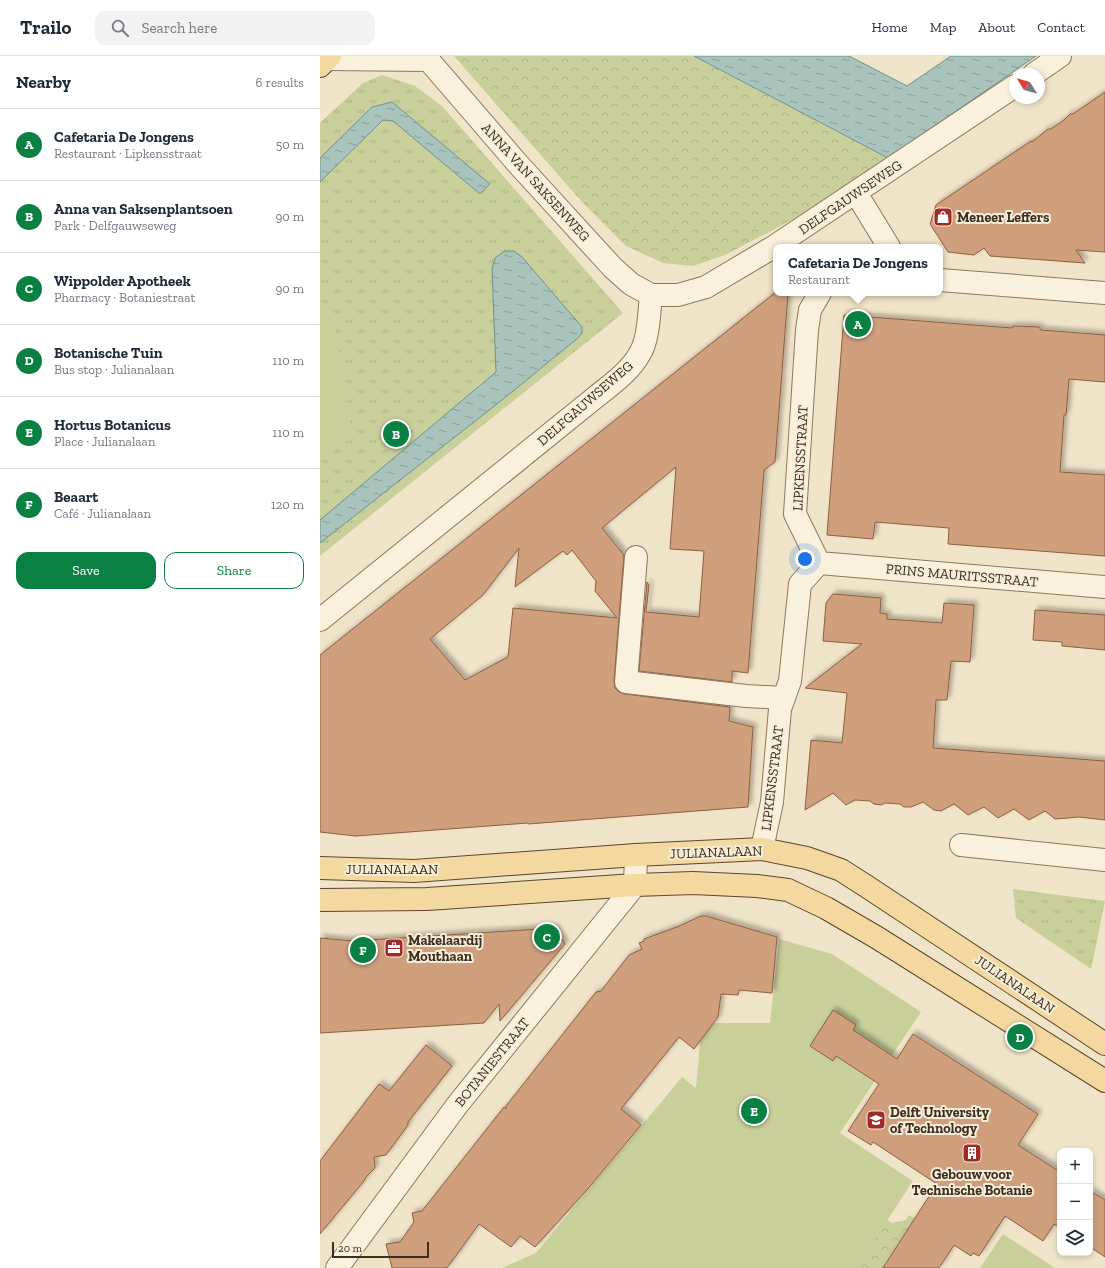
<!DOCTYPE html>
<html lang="en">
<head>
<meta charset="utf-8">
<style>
	:root { --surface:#fff; --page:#f2f2f3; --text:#1f2937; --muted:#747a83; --line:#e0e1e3; --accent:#0b8043 }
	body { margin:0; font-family:"Zilla Slab",serif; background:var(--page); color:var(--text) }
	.controls { position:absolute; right:12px; bottom:12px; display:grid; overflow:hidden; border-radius:8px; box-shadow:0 2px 6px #0003 }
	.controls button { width:36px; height:36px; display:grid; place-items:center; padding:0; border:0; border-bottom:1px solid var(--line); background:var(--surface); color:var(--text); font:20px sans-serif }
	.compass { position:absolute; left:689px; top:12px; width:36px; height:36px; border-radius:50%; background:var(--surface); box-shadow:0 2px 6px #0003; rotate:307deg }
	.scale { position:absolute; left:12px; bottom:10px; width:97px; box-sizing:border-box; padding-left:4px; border:2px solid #3d2e20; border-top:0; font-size:11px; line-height:14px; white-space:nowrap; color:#3d2e20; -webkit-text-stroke:3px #f7eed8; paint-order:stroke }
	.you { position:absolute; left:485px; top:503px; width:14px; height:14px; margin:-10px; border:3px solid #fff; border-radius:50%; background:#1a73e8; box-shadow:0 0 0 6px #1a73e833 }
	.badge { display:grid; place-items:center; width:26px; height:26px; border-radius:50%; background:var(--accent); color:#fff; font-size:13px; font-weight:700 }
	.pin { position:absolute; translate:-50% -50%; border:2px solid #fff; box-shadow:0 1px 4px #0006 }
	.popup { position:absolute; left:453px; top:188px; width:170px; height:52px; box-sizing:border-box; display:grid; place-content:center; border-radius:8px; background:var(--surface); filter:drop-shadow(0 1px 3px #0005); font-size:13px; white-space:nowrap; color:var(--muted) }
	.popup b { font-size:15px; color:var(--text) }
	.popup::after { content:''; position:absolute; left:50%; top:100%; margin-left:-8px; border:8px solid transparent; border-top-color:var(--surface) }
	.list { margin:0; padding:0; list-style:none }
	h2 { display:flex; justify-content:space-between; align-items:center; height:52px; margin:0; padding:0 16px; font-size:17px }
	h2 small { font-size:13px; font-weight:400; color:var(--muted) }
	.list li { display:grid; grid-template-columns:26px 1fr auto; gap:12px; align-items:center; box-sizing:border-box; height:72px; padding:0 16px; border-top:1px solid var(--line) }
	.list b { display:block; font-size:15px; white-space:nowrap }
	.list p { margin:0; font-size:13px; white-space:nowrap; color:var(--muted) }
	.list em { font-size:13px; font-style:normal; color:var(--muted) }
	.actions { display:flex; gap:8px; padding:12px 16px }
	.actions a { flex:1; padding:9px 0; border:1px solid var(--accent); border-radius:12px; text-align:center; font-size:14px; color:var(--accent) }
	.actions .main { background:var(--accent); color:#fff }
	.icon { flex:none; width:22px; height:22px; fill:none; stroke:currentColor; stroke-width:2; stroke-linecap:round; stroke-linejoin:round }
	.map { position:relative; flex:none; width:785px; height:1212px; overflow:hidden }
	header { display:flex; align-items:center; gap:24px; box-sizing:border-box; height:56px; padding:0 20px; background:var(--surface); border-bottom:1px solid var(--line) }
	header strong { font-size:19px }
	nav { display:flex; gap:22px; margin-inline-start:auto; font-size:14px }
	.search { width:280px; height:36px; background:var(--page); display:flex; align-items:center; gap:10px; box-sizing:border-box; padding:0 14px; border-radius:12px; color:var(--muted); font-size:15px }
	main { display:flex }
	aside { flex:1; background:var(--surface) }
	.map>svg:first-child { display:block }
</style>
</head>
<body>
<header>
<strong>Trailo</strong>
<div class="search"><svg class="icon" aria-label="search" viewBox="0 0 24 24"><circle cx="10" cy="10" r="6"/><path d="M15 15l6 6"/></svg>Search here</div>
<nav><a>Home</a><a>Map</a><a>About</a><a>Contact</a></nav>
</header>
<main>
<aside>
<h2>Nearby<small>6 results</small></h2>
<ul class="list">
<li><span class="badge">A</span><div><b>Cafetaria De Jongens</b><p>Restaurant · Lipkensstraat</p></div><em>50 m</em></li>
<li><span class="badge">B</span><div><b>Anna van Saksenplantsoen</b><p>Park · Delfgauwseweg</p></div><em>90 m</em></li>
<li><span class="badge">C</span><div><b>Wippolder Apotheek</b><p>Pharmacy · Botaniestraat</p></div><em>90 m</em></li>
<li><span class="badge">D</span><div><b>Botanische Tuin</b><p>Bus stop · Julianalaan</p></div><em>110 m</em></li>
<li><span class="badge">E</span><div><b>Hortus Botanicus</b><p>Place · Julianalaan</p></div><em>110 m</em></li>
<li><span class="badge">F</span><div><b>Beaart</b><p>Café · Julianalaan</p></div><em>120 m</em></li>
</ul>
<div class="actions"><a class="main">Save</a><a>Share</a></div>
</aside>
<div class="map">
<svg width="785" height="1212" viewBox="0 0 785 1212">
	<defs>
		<pattern id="forest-crowns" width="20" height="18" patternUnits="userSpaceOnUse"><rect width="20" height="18" fill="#c9cf9b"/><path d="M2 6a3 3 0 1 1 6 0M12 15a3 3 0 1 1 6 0" fill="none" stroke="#aeb285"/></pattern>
		<pattern id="park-tufts" width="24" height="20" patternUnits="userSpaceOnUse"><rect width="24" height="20" fill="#c9cf9b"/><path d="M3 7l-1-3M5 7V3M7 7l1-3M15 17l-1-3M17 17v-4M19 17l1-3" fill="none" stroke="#aeb285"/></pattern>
		<pattern id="water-ripples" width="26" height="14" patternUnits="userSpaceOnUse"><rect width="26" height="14" fill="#a9c4bc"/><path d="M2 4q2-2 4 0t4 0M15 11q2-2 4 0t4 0" fill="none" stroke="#8ba098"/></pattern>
		<filter id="shadow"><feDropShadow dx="3.5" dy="-3.5" stdDeviation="2" flood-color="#0004"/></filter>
	</defs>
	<rect width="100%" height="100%" fill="#f0e4c8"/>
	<path fill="url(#forest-crowns)" d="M134 0H374L568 102 491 154 405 199 373 210 343 207 306 190 262 146Z
		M589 1159 595 1162 563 1212H525L563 1162 572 1167 586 1164Z"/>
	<path fill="url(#park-tufts)" d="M62 19 95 30 122 50 303 257 0 500V67L43 27Z
		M693 833 785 845 771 913 696 862Z"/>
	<path fill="#c9cf9b" d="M11 249 33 384 0 389V251Z
		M459 883 512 898 601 956 520 1077 593 1125 536 1212H182L216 1197 362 1021 376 1032 382 967H450Z
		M683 1178 735 1212H660Z"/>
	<path fill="url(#water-ripples)" stroke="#6f938a" d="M374 0H529L587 30 631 0H716L568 102Z
		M72 46 170 128 160 138 73 65 63 64 0 126V102L52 51Z
		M185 195H194L202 201 262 271V277L258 282 187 340 0 487V464L176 316 172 213 175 202Z"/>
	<path fill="#cf9f7d" stroke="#8d5f41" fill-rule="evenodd" filter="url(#shadow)" d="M785 36V196L756 194 765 207 670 200 664 192 654 199 628 196 610 168 616 149 711 85 712 86 728 73H731L744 64 750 58H753Z
		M456 236 468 237 455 406 444 414 428 617 412 615V626L319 615 327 526 329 529 326 556 379 561 384 495 350 493 356 411 282 472 304 499 294 625 295 632 299 636 305 638 410 651 409 665 433 671 428 751 208 768V767L36 780 0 776V599ZM199 492 195 531 243 495 247 499 252 494 276 525 275 535 297 562 193 552 188 601 145 624 110 583 163 539Z
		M524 259 692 272 693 270 719 271 721 274 785 279V326L749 323 746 359H744L740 416 785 419V500L628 488 629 472 555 466 553 483 507 479Z
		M513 538 561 542 560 557 567 558V563L622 567 624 547 654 549 650 606 631 605 627 644H616L613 692 785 705V764L759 761 735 763 725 755 709 764 694 753 678 762 664 751 648 759 634 748 621 755 614 754 603 746 591 751H584L580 748 565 747 561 749 554 748 550 745 535 744 526 749 513 737 485 754 491 684 522 687 527 637 485 632 542 588 503 585 506 547Z
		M715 554 785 559V594L742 590V586L713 584Z
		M381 860H386L457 881 452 937 419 934 418 939 401 938 398 961 374 993 359 981 301 1053 321 1069 266 1135 215 1191 200 1180 191 1191 159 1168 127 1212H72L66 1188 80 1186 94 1166 92 1157 102 1155 184 1051 186 1053V1050L276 936 281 935 309 899 322 893 319 887 324 885V883L357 871Z
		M235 872 245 888 180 965 179 948 164 967 0 977V882L33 885Z
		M513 954 536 969 533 974 577 1003 593 978 718 1058 698 1089 740 1116V1172L734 1168 723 1185 685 1160 659 1200 653 1197 651 1200 634 1189 619 1212H563L617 1128 553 1086 551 1089 528 1075 559 1028 516 1000 513 1005 490 990Z
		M106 989 132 1010 88 1066V1069L66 1099 54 1101 55 1112 46 1121 44 1125 0 1178V1105L59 1028 69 1035Z
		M770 1135 785 1144V1201L770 1191Z"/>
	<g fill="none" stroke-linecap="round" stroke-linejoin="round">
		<g stroke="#8d765c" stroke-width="24">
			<path id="minor" d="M105 0 198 108 293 212 311 228 331 239H358L386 231 455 190 695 30
				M6 3 109 4
				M714 18 740 0
				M536 137 569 191
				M620 224 785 237
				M316 501 306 626 426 640 464 642
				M499 507 785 531
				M0 564 277 340C292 328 309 316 319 299 329 284 329 257 331 239
				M641 789 785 804
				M442 793 452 746 460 653 470 625 480 528 499 507 475 458 487 274 490 254 500 237
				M17 1212 138 1048 315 829 316 799"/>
		</g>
		<g stroke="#5b4430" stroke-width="24">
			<path id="major" d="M0 10 10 0
				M0 812 94 815 316 799 442 793 487 802 521 814 546 830 785 988
				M0 844 107 843 315 829 373 827 437 830 468 834 506 852 556 881 785 1025"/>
		</g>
		<use href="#minor" stroke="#faf1dc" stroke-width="22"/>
		<use href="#major" stroke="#f3d9a0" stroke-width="22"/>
	</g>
	<defs>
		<g id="shop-square" transform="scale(1)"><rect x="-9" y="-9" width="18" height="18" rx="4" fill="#9e2a2b" stroke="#f7eed8"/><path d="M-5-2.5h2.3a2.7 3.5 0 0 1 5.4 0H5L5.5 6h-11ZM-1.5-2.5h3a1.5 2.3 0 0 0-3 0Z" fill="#fff"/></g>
		<g id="office-square" transform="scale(1)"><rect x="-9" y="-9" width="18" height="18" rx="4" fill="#9e2a2b" stroke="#f7eed8"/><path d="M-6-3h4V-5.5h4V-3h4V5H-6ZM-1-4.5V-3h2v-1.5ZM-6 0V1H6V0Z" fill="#fff"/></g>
		<g id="university-square" transform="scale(1)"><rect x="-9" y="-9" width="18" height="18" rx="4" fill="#9e2a2b" stroke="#f7eed8"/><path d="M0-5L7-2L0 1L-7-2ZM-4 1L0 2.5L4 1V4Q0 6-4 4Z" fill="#fff"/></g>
		<g id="building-square" transform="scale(1)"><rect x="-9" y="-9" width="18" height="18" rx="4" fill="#9e2a2b" stroke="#f7eed8"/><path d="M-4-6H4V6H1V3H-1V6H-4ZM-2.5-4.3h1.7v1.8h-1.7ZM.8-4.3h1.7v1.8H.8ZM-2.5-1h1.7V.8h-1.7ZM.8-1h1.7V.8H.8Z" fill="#fff"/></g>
	</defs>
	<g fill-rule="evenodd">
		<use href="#shop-square" x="623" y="161"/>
		<use href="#office-square" x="74" y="892"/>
		<use href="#university-square" x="556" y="1064"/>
		<use href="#building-square" x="652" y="1097"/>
	</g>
	<g text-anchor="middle" stroke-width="4" stroke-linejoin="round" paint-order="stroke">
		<g font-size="14" fill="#3d2e20" stroke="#f7eed8">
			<text transform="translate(216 126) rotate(48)" y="5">ANNA VAN SAKSENWEG</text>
			<text transform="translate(530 141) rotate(-34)" y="5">DELFGAUWSEWEG</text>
			<text transform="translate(265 347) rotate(-41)" y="5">DELFGAUWSEWEG</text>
			<text transform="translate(480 402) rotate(-87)" y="5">LIPKENSSTRAAT</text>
			<text transform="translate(642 519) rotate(5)" y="5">PRINS MAURITSSTRAAT</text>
			<text transform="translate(452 722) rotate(-83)" y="5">LIPKENSSTRAAT</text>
			<text transform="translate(396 796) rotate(-2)" y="5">JULIANALAAN</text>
			<text x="72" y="818">JULIANALAAN</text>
			<text transform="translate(695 928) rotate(34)" y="5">JULIANALAAN</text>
			<text transform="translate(172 1006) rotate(-51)" y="5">BOTANIESTRAAT</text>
		</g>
		<g font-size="14" font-weight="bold" fill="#3d2e20" stroke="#f7eed8" text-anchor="start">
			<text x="637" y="166">Meneer Leffers</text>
			<text x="88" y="889">Makelaardij<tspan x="88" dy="16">Mouthaan</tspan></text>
			<text x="570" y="1061">Delft University<tspan x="570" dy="16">of Technology</tspan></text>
			<text x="652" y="1123" text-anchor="middle">Gebouw voor<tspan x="652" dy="16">Technische Botanie</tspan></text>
		</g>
	</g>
</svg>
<div class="controls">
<button>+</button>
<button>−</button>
<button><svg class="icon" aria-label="layers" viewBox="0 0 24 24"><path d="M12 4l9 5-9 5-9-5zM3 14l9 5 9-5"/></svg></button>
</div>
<svg class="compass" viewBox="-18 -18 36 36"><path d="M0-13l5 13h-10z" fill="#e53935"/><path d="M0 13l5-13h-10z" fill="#747a83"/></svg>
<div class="scale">20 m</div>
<div class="you"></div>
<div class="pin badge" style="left:538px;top:268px">A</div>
<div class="popup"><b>Cafetaria De Jongens</b>Restaurant</div>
<div class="pin badge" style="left:76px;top:378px">B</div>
<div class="pin badge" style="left:227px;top:881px">C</div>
<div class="pin badge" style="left:700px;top:981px">D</div>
<div class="pin badge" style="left:434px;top:1055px">E</div>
<div class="pin badge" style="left:43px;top:894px">F</div>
</div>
</main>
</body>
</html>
